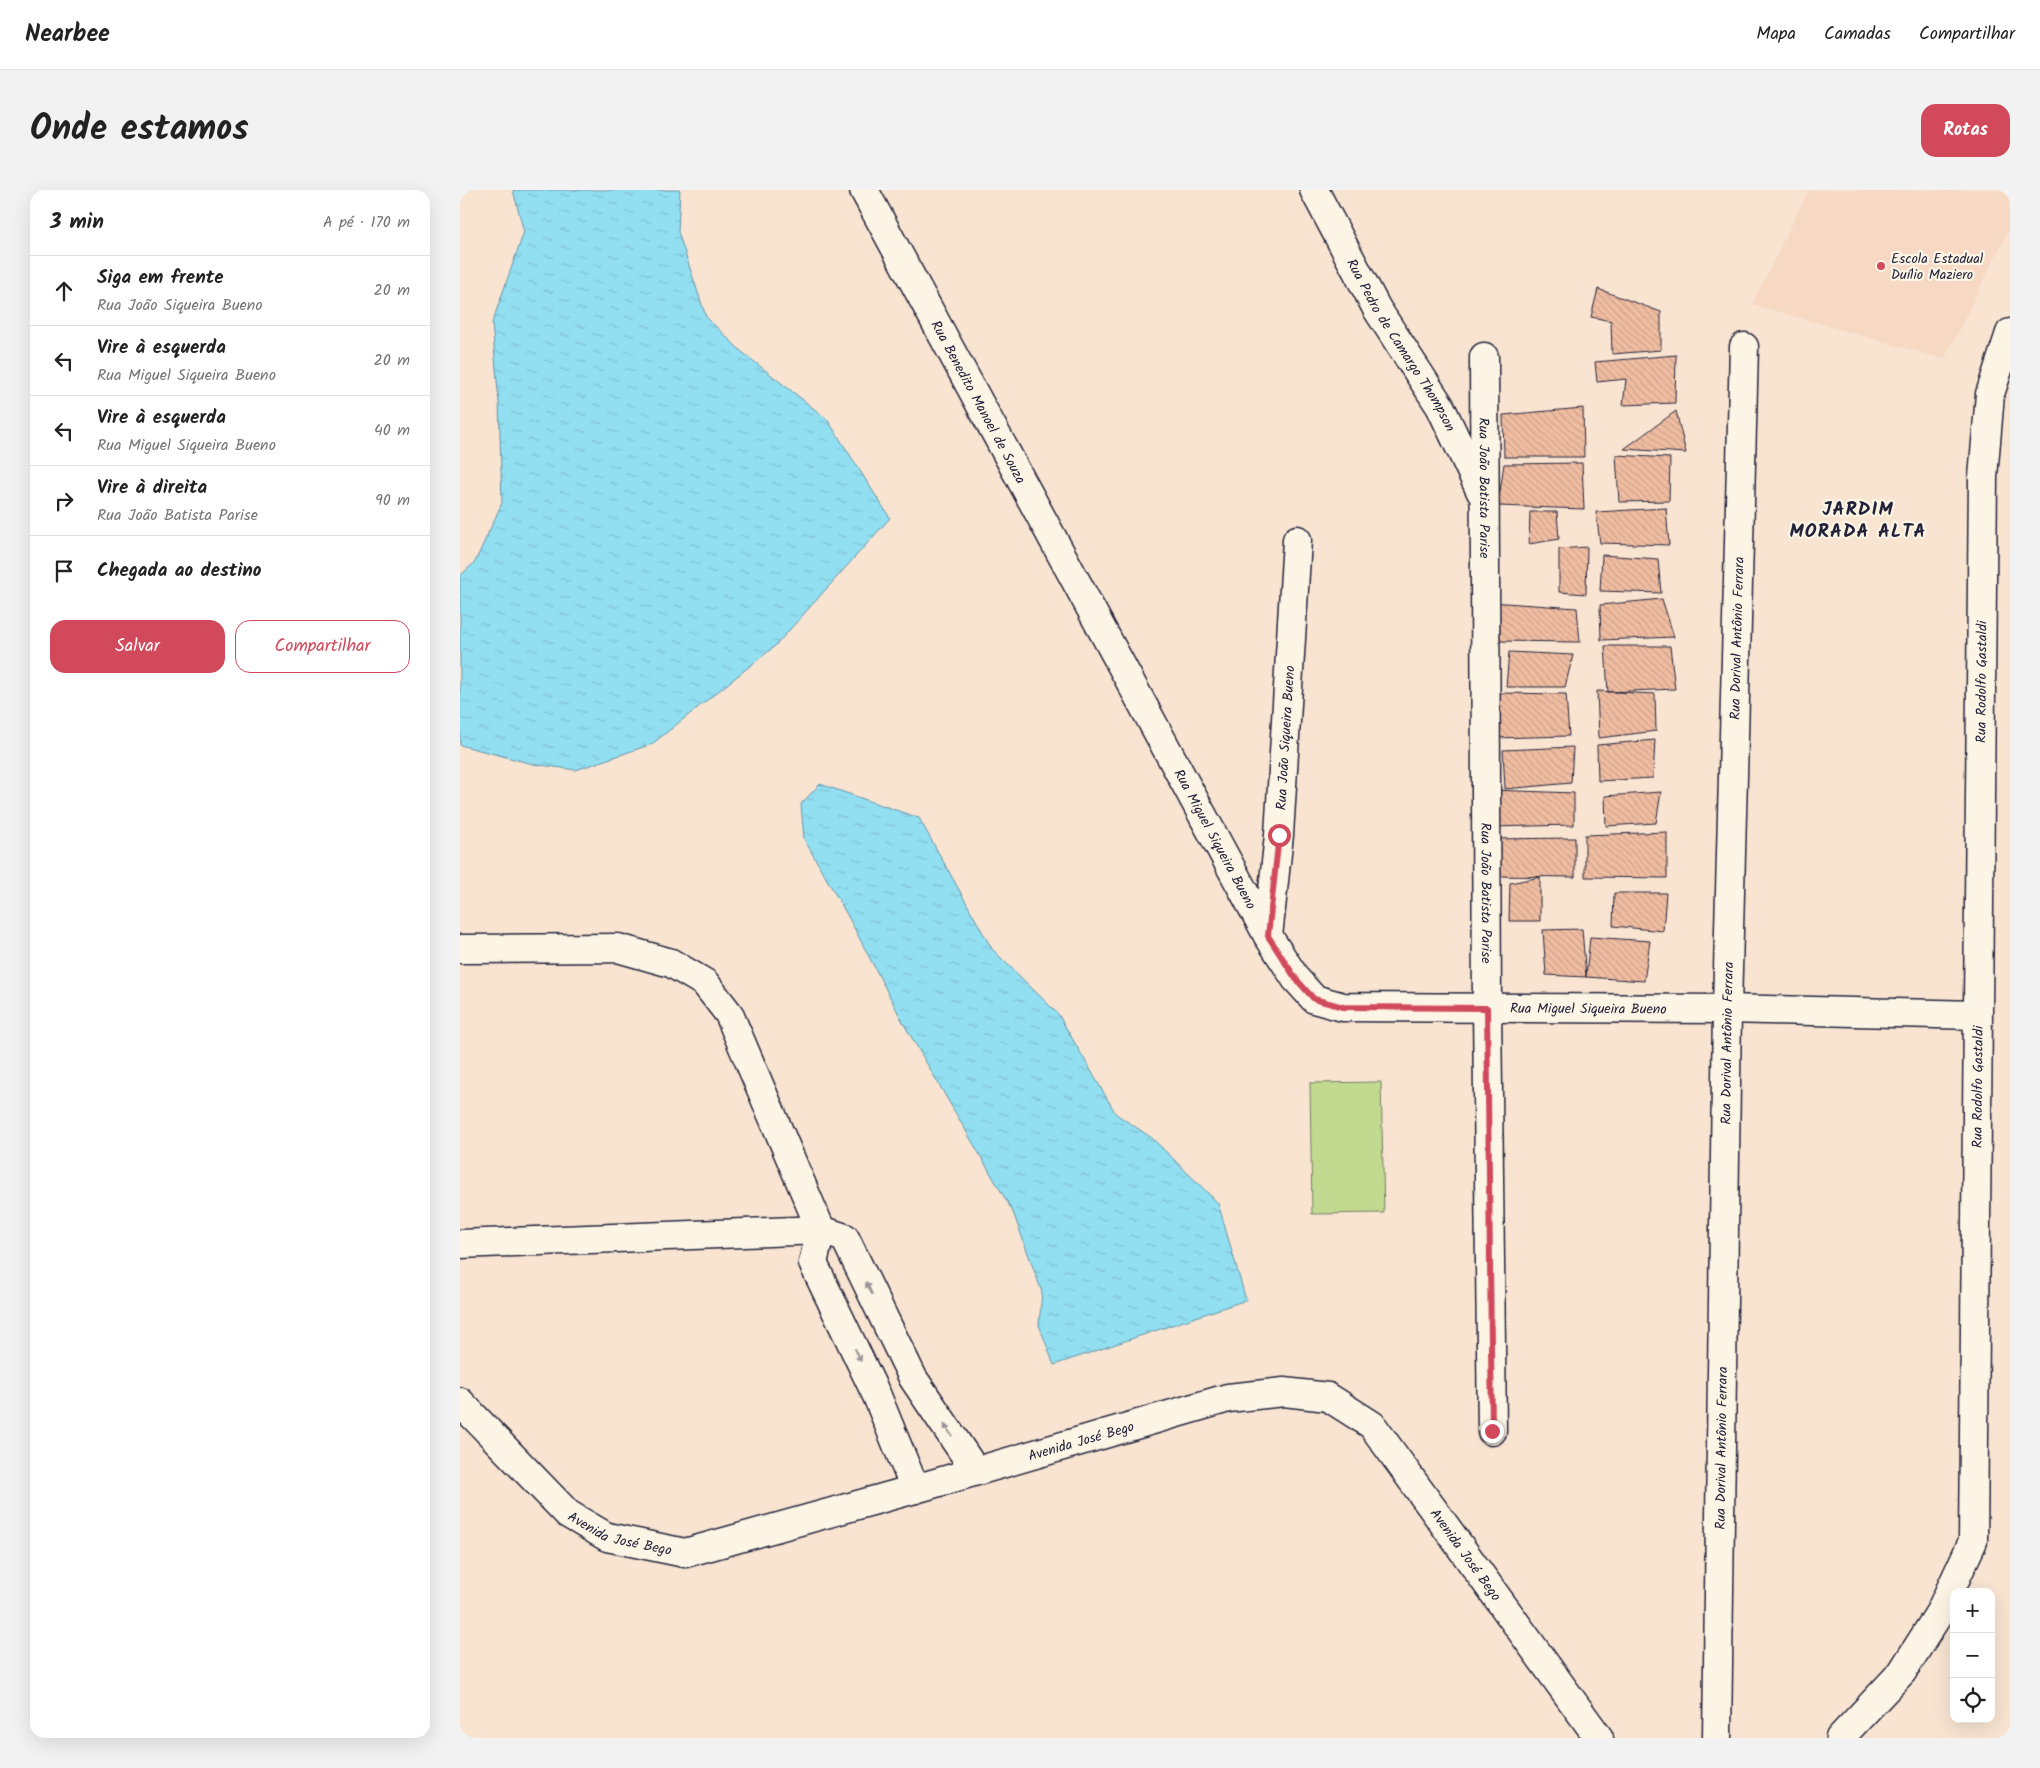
<!DOCTYPE html>
<html lang="pt">
<head>
<meta charset="utf-8">
<style>
	:root { --surface:#fff; --page:#f2f2f2; --text:#222; --muted:#767676; --line:#e0e0e0; --accent:#d1495b }
	body { margin:0; font-family:Kalam,sans-serif; background:var(--page); color:var(--text) }
	.controls { position:absolute; right:15px; bottom:15px; display:grid; overflow:hidden; border-radius:10px; box-shadow:0 5px 20px #0002 }
	.controls button { width:45px; height:45px; display:grid; place-items:center; padding:0; border:0; border-bottom:1px solid var(--line); background:var(--surface); color:var(--text); font:25px sans-serif }
	.stop { position:absolute; width:15px; height:15px; margin:-11px; border:4px solid #d1495b; border-radius:50%; background:#fff }
	.stop.end { background:#d1495b; border-color:#fff; box-shadow:0 1px 5px #0008 }
	.list { margin:0; padding:0; list-style:none }
	h2 { display:flex; justify-content:space-between; align-items:center; height:65px; margin:0; padding:0 20px; font-size:21px }
	h2 small { font-size:16px; font-weight:400; color:var(--muted) }
	.list li { display:grid; grid-template-columns:32px 1fr auto; gap:15px; align-items:center; box-sizing:border-box; height:70px; padding:0 20px; border-top:1px solid var(--line) }
	.list b { display:block; font-size:19px; white-space:nowrap }
	.list p { margin:0; font-size:16px; white-space:nowrap; color:var(--muted) }
	.list em { font-size:16px; font-style:normal; color:var(--muted) }
	.actions { display:flex; gap:10px; padding:15px 20px }
	.actions a { flex:1; padding:11px 0; border:1px solid var(--accent); border-radius:15px; text-align:center; font-size:18px; color:var(--accent) }
	.actions .main { background:var(--accent); color:#fff }
	.icon { flex:none; width:28px; height:28px; fill:none; stroke:currentColor; stroke-width:2; stroke-linecap:round; stroke-linejoin:round }
	.map { position:relative; flex:none; width:1550px; height:1548px; overflow:hidden; border-radius:15px }
	header { display:flex; align-items:center; gap:30px; box-sizing:border-box; height:70px; padding:0 25px; background:var(--surface); border-bottom:1px solid var(--line) }
	header strong { font-size:24px }
	nav { display:flex; gap:28px; margin-inline-start:auto; font-size:18px }
	.intro { display:flex; align-items:center; justify-content:space-between; box-sizing:border-box; height:120px; padding:0 30px }
	h1 { margin:0; font-size:35px }
	.button { padding:12px 22px; border-radius:15px; background:var(--accent); color:#fff; font-size:18px; font-weight:700 }
	main { display:flex; gap:30px; padding:0 30px }
	aside { flex:1; background:var(--surface); border-radius:15px; box-shadow:0 5px 20px #0002 }
	.map>svg:first-child { display:block }
</style>
</head>
<body>
<header>
<strong>Nearbee</strong>
<nav><a>Mapa</a><a>Camadas</a><a>Compartilhar</a></nav>
</header>
<div class="intro"><h1>Onde estamos</h1><a class="button">Rotas</a></div>
<main>
<aside>
<h2>3 min<small>A pé · 170 m</small></h2>
<ul class="list">
<li><svg class="icon" aria-label="ahead" viewBox="0 0 24 24"><path d="M12 20V5M6 11l6-6 6 6"/></svg><div><b>Siga em frente</b><p>Rua João Siqueira Bueno</p></div><em>20 m</em></li>
<li><svg class="icon" aria-label="left" viewBox="0 0 24 24"><path d="M17 20v-9H6M10 6l-5 5 5 5"/></svg><div><b>Vire à esquerda</b><p>Rua Miguel Siqueira Bueno</p></div><em>20 m</em></li>
<li><svg class="icon" aria-label="left" viewBox="0 0 24 24"><path d="M17 20v-9H6M10 6l-5 5 5 5"/></svg><div><b>Vire à esquerda</b><p>Rua Miguel Siqueira Bueno</p></div><em>40 m</em></li>
<li><svg class="icon" aria-label="right" viewBox="0 0 24 24"><path d="M7 20v-9h11M14 6l5 5-5 5"/></svg><div><b>Vire à direita</b><p>Rua João Batista Parise</p></div><em>90 m</em></li>
<li><svg class="icon" aria-label="arrive" viewBox="0 0 24 24"><path d="M6 21V4h12l-3 4 3 4H6"/></svg><div><b>Chegada ao destino</b></div></li>
</ul>
<div class="actions"><a class="main">Salvar</a><a>Compartilhar</a></div>
</aside>
<div class="map">
<svg width="1550" height="1548" viewBox="0 0 1550 1548">
	<defs>
		<pattern id="water-ripples" width="26" height="14" patternUnits="userSpaceOnUse" patternTransform="scale(1.25)"><rect width="26" height="14" fill="#92dff2"/><path d="M2 4q2-2 4 0t4 0M15 11q2-2 4 0t4 0" fill="none" stroke="#7ebfd0"/></pattern>
		<pattern id="building-back-hatch" width="6" height="6" patternUnits="userSpaceOnUse" patternTransform="scale(1.25)"><rect width="6" height="6" fill="#f0bda1"/><path d="M-1 5l2 2M0 0l6 6M5-1l2 2" fill="none" stroke="#cea28c"/></pattern>
	</defs>
	<rect width="100%" height="100%" fill="#f8e4d1"/>
	<filter id="ink" filterUnits="userSpaceOnUse"><feTurbulence type="fractalNoise" baseFrequency=".02" numOctaves="2"/><feDisplacementMap in="SourceGraphic" scale="10" xChannelSelector="R" yChannelSelector="G"/><feConvolveMatrix kernelMatrix="1 2 1 2 8 2 1 2 1" color-interpolation-filters="sRGB"/></filter>
	<g filter="url(#ink)">
		<path fill="#f6d8c3" d="M1349 0H1550V38L1484 169 1292 114Z"/>
		<path fill="#c2da90" stroke="#727e66" d="M921 892 924 1023 852 1024 850 893Z"/>
		<path fill="url(#water-ripples)" stroke="#6593a9" d="M53 0H220L218 42 246 127 282 162 367 229 430 328 315 456 192 554 116 580 73 574 0 555V386L15 372 42 313 39 213 32 133 64 42Z
			M360 594 459 628 532 759 598 824 656 924 692 948 758 1013 786 1110 594 1175 579 1135 582 1102 553 1022 445 836 390 730 344 649 341 614Z"/>
		<path fill="url(#building-back-hatch)" stroke="#22223b" d="M1138 99 1201 122V160L1152 164 1151 131 1131 127Z
			M1216 165 1215 213 1163 215 1166 189 1137 192 1135 172Z
			M1123 218 1124 267H1044L1043 225Z
			M1216 221 1226 263 1164 259Z
			M1156 265 1210 268 1209 311 1159 312Z
			M1122 273 1124 319 1038 316 1044 274Z
			M1206 318 1209 355 1140 353 1136 322Z
			M1070 322H1097L1099 349 1069 354Z
			M1127 357 1126 404 1099 402V359Z
			M1142 365 1198 369 1201 403 1140 401Z
			M1202 409 1214 447 1141 450 1140 415Z
			M1030 412 1117 418 1120 452 1033 451Z
			M1145 456H1210L1215 499 1148 502Z
			M1049 462 1113 465 1105 497H1046Z
			M1137 501 1195 504 1196 541 1139 548Z
			M1039 503 1106 504 1109 546 1035 548Z
			M1195 550 1193 588 1138 591 1137 555Z
			M1113 557 1111 593 1045 599 1043 560Z
			M1031 600 1114 603V635L1031 637Z
			M1201 602 1196 633 1146 636 1145 606Z
			M1207 642V688L1125 687V645Z
			M1115 648V687L1029 686 1031 649Z
			M1080 687V731H1049L1050 693Z
			M1154 703H1206L1203 741 1153 736Z
			M1122 739 1126 787 1086 785 1083 740Z
			M1130 747 1190 751 1184 791 1126 787Z"/>
		<g fill="none" stroke-linecap="round" stroke-linejoin="round">
			<g stroke="#22223b" stroke-width="31">
				<g id="street">
					<path id="s1" d="M404 0 808 746 836 789 854 809 883 817 1267 819 1517 825"/>
					<path id="s2" d="M854 0 917 119 980 216 1021 302"/>
					<path id="s3" d="M1024 167 1027 818 1032 1241"/>
					<path id="s4" d="M808 746 819 645 837 350"/>
					<path d="M0 759 158 758 211 773 245 793 269 824 361 1040 353 1073 417 1206 455 1299"/>
					<path d="M0 1054 361 1040 385 1048 453 1188 515 1280"/>
					<path id="s5" d="M0 1212 108 1324 147 1347 225 1363 455 1299 768 1208 824 1202 868 1207 912 1235 1139 1548"/>
					<path id="s6" d="M1257 1548 1267 819 1284 157"/>
					<path id="s7" d="M1380 1548 1442 1482 1480 1422 1513 1351 1523 287 1530 204 1550 143"/>
				</g>
			</g>
			<use href="#street" stroke="#fcf5e5" stroke-width="28"/>
		</g>
		<defs><path id="oneway-solid" d="M-6-.8H1V-3.2L6.5 0L1 3.2V.8H-6Z" transform="scale(1.25)"/></defs>
		<g fill="#9a9698">
			<use href="#oneway-solid" transform="translate(409 1098) rotate(-116)"/>
			<use href="#oneway-solid" transform="translate(398 1165) rotate(64)"/>
			<use href="#oneway-solid" transform="translate(488 1240) rotate(-124)"/>
		</g>
	</g>
	<g fill="none" stroke-linecap="round" stroke-linejoin="round" filter="url(#ink)">
		<path stroke="#d1495b" stroke-width="6" d="M819 645 808 746 836 789 854 809 883 817 1027 818 1032 1241"/>
	</g>
	<circle fill="#d1495b" stroke="#fcf5e5" stroke-width="2" cx="1421" cy="76" r="5"/>
	<g text-anchor="middle" stroke-width="4.5" stroke-linejoin="round" paint-order="stroke">
		<g font-size="14" fill="#22223b" stroke="#fcf5e5" text-anchor="start">
			<text x="1431" y="73">Escola Estadual<tspan x="1431" dy="16">Duílio Maziero</tspan></text>
		</g>
		<g font-size="14" fill="#22223b" stroke="#fcf5e5">
			<text dy="5" stroke="none"><textPath href="#s2" startOffset="178">Rua Pedro de Camargo Thompson</textPath></text>
			<text dy="5" stroke="none"><textPath href="#s1" startOffset="241">Rua Benedito Manoel de Souza</textPath></text>
			<text dy="5" stroke="none"><textPath href="#s3" startOffset="131">Rua João Batista Parise</textPath></text>
			<text dy="5" stroke="none"><textPath href="#s6" startOffset="1100">Rua Dorival Antônio Ferrara</textPath></text>
			<text dy="5" stroke="none"><textPath href="#s7" startOffset="1099">Rua Rodolfo Gastaldi</textPath></text>
			<text dy="5" stroke="none"><textPath href="#s4" startOffset="199">Rua João Siqueira Bueno</textPath></text>
			<text dy="5" stroke="none"><textPath href="#s1" startOffset="738">Rua Miguel Siqueira Bueno</textPath></text>
			<text dy="5" stroke="none"><textPath href="#s3" startOffset="536">Rua João Batista Parise</textPath></text>
			<text dy="5" stroke="none"><textPath href="#s1" startOffset="1202">Rua Miguel Siqueira Bueno</textPath></text>
			<text dy="5" stroke="none"><textPath href="#s6" startOffset="695">Rua Dorival Antônio Ferrara</textPath></text>
			<text dy="5" stroke="none"><textPath href="#s7" startOffset="694">Rua Rodolfo Gastaldi</textPath></text>
			<text dy="5" stroke="none"><textPath href="#s5" startOffset="692">Avenida José Bego</textPath></text>
			<text dy="5" stroke="none"><textPath href="#s6" startOffset="290">Rua Dorival Antônio Ferrara</textPath></text>
			<text dy="5" stroke="none"><textPath href="#s5" startOffset="212">Avenida José Bego</textPath></text>
			<text dy="5" stroke="none"><textPath href="#s5" startOffset="1158">Avenida José Bego</textPath></text>
		</g>
		<g font-size="19" font-weight="bold" letter-spacing="1" fill="#22223b" stroke="#fcf5e5">
			<text x="1398" y="325">JARDIM<tspan x="1398" dy="22">MORADA ALTA</tspan></text>
		</g>
	</g>
</svg>
<div class="controls">
<button>+</button>
<button>−</button>
<button><svg class="icon" aria-label="locate" viewBox="0 0 24 24"><circle cx="12" cy="12" r="6"/><path d="M12 2v4M12 18v4M2 12h4M18 12h4"/></svg></button>
</div>
<div class="stop" style="left:819px;top:645px"></div>
<div class="stop end" style="left:1032px;top:1241px"></div>
</div>
</main>
</body>
</html>
